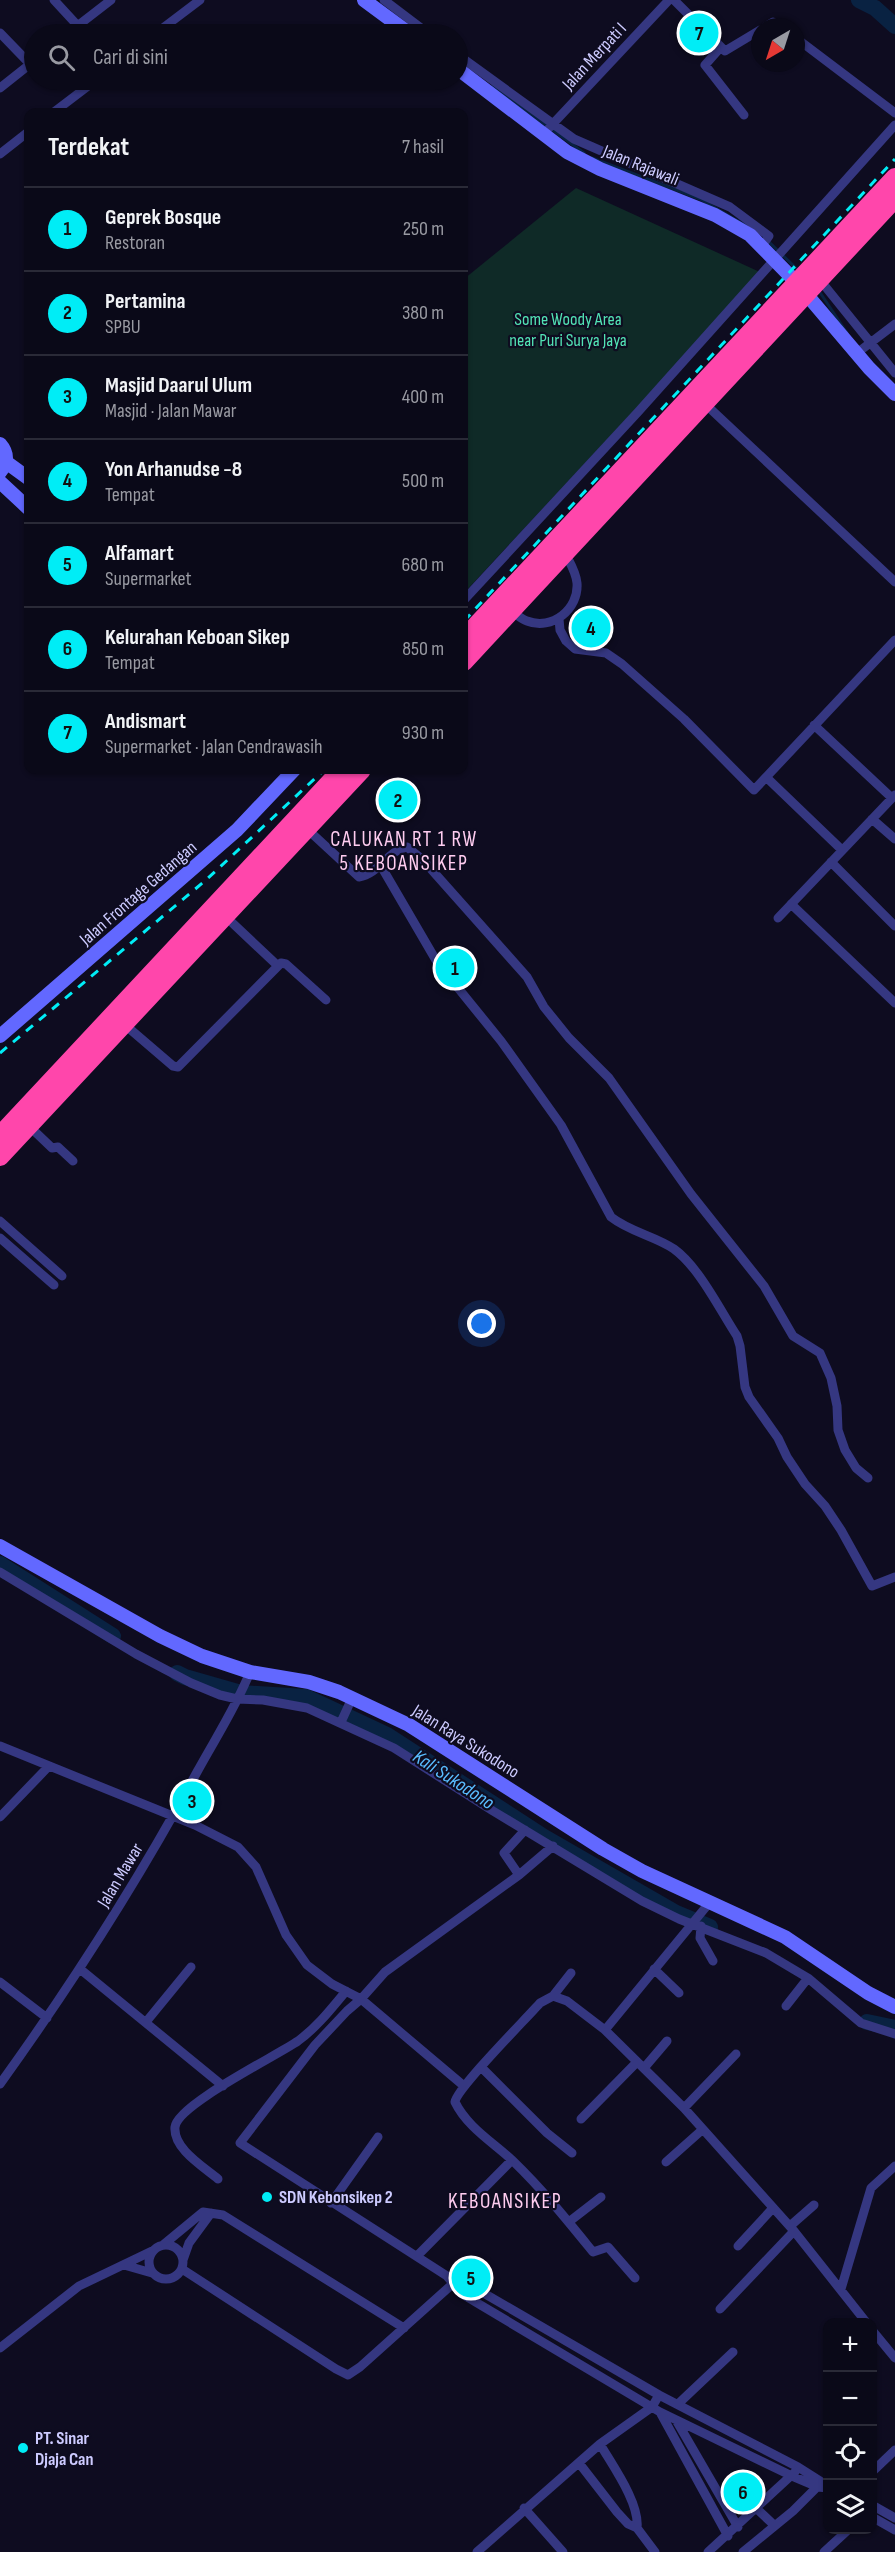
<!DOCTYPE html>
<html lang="id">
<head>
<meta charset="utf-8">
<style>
	:root { --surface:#0a0918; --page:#131221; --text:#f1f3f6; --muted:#999aa2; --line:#2a2a37; --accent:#00edf6 }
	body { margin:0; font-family:"Sofia Sans Condensed",sans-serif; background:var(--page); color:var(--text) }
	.controls { position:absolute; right:18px; bottom:18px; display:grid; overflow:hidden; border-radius:12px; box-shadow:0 2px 4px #0004 }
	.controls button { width:54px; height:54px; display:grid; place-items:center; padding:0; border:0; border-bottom:2px solid var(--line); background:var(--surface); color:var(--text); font:30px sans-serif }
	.compass { position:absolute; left:751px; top:18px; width:54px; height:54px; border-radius:50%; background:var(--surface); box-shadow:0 2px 4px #0004; rotate:219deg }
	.you { position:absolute; left:482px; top:1324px; width:21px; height:21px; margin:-15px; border:4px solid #fff; border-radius:50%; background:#1a73e8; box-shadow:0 0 0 9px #1a73e833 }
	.badge { display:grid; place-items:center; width:39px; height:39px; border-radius:50%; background:var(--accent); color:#111; font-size:20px; font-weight:700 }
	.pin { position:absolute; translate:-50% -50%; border:3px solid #fff; box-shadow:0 2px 6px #0006 }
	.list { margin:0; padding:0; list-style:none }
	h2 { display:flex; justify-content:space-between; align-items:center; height:78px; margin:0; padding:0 24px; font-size:26px }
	h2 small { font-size:20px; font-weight:400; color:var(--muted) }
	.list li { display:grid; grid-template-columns:39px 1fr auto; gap:18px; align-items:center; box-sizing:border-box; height:84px; padding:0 24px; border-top:2px solid var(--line) }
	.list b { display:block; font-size:22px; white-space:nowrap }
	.list p { margin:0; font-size:20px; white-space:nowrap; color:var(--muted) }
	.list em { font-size:20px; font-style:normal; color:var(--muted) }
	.icon { flex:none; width:33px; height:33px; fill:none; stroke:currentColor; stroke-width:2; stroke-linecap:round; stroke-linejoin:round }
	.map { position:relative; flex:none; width:895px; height:2552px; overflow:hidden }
	.search { position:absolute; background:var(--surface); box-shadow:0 2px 4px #0004; left:24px; top:24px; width:444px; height:66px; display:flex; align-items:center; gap:15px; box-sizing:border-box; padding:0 21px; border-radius:33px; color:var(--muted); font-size:22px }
	.panel { position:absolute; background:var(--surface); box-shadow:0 2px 4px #0004; left:24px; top:108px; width:444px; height:666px; border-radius:12px }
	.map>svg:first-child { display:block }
</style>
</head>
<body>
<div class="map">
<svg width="895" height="2552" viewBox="0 0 895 2552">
	<rect width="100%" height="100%" fill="#0e0c20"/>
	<path fill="#0f2a27" d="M576 188 762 273 464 593V279Z"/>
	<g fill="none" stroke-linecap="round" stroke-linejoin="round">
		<path stroke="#092242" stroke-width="3" d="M493 86 584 153
			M592 158 700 199 745 225
			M768 241 800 272
			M819 291 847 333"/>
		<path stroke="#092242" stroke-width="16" d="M859 0 875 8 895 26
			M0 1564 113 1636
			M177 1673 185 1677 241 1693 306 1697 387 1735 544 1837 676 1913 710 1927
			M867 2022 895 2028"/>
		<path stroke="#353781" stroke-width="9" d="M54 0 78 26
			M384 0 429 34
			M674 0 725 51 760 30
			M765 27 773 22 781 27
			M0 33 30 64
			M67 34 111 0
			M155 34 200 0
			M796 38 895 113
			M720 48 705 65 744 115
			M458 55 574 139 730 207 769 236 762 246
			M0 88 34 61
			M54 112 96 80
			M549 128 669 0
			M0 154 28 132
			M820 280 895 373
			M857 353 895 324
			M702 401 895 582
			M464 600 638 412 895 125
			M511 611C516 614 521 619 527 621 552 631 579 609 577 583 576 572 570 563 565 553
			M559 619 560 630 566 641 575 649 606 653 622 664 684 719 754 790 895 640
			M814 725 892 798
			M766 777 842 850
			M872 819 895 839
			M307 829 359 877C379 874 388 850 407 847L423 860 527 977 544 1007 569 1038 609 1078 691 1194 764 1286 793 1336 820 1353 831 1378 837 1406 838 1430 845 1450 856 1468 868 1478
			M831 862 895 926
			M381 866 437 962 501 1041 561 1125 611 1217C630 1232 655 1236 674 1249 699 1267 720 1310 737 1336L740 1346 745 1387 749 1397 778 1438 787 1457 805 1484 825 1506 841 1530 872 1586 895 1577
			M791 904 895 1003
			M225 916 277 965
			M778 918 895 795
			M124 1024 173 1066 178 1067 281 963 286 964 326 1000
			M29 1126 52 1148 58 1147 73 1161
			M0 1221 62 1276
			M0 1238 54 1285
			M0 1572 136 1654 191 1683 220 1695 237 1699 263 1700 307 1708 394 1748 493 1811 642 1901 679 1919 766 1953 808 1978 861 2023 895 2034
			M341 1722 352 1698
			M0 1746 195 1825 238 1847 256 1867 286 1935 307 1965 332 1984 361 1999 464 2086
			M0 1817 48 1767
			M553 1846 519 1875 385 1972 361 1999 347 2011 315 2045 240 2143 447 2276 468 2284 659 2395 798 2467 828 2486
			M519 1875 504 1853 525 1830
			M701 1926 700 1938 713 1961
			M80 1969 223 2086
			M654 1969 679 1993
			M571 1973 553 1996 540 2003C526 2019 457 2088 455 2102 467 2127 494 2143 513 2161 543 2190 567 2220 593 2252L608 2247 635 2278
			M0 1982 47 2018
			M553 1996 567 2001 605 2030 684 2108 794 2231 866 2322
			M786 2006 808 1978
			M146 2022 191 1967
			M605 2030 710 1902
			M481 2067 547 2133 572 2153
			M644 2068 667 2041
			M0 2084C72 1984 138 1881 197 1772 215 1739 236 1707 250 1672
			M684 2108 736 2054
			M581 2119 637 2062
			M666 2162 702 2130
			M218 2179C204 2167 173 2149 175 2127 177 2105 276 2056 298 2041 317 2027 331 2009 346 1991
			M331 2203 378 2137
			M570 2221 601 2197
			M790 2226 814 2205
			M163 2245 203 2212 223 2215 404 2328
			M149 2262a17 17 0 1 1 34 0a17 17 0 1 1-34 0Z
			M738 2246 773 2208
			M417 2256 512 2160
			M183 2260 189 2243 211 2213
			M124 2265 152 2273
			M182 2269 336 2369 348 2375 360 2367 457 2280
			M447 2276 462 2294 660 2412 792 2476 818 2487 828 2488
			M841 2289 871 2188 895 2166
			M720 2309 794 2231
			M872 2330 895 2358
			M0 2348 79 2286 152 2251
			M678 2404 733 2352
			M660 2412 728 2536
			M676 2420 738 2527
			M600 2444C612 2465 640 2503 637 2528
			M579 2463 617 2512 628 2524 637 2528 655 2552
			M872 2472 895 2450
			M872 2505 895 2518
			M524 2508 563 2552
			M757 2509 774 2525
			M872 2517 895 2530
			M477 2552 600 2444 652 2407 659 2395
			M708 2552 795 2472
			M743 2552 793 2511 821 2483
			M824 2552 848 2530"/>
		<path stroke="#6268ff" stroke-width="14" d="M364 0 410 34
			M458 69 567 152 600 169 715 215 750 235 796 282 869 368 895 394
			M0 444C8 453 8 463 0 472
			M6 462 28 478
			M0 482 28 508
			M0 1036 237 830 294 770
			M0 1546 160 1636 202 1656 250 1672 309 1682 339 1692 409 1725 603 1849 642 1871 785 1937 868 1993 895 2007"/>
		<path stroke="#ff46ab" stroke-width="18" d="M464 638 895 177
			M464 662 895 199
			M0 1135 341 770
			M0 1157 362 770"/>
		<path stroke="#00edf6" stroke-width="3" stroke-dasharray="9 8" stroke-linecap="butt" d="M464 621 895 159
			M0 1053 206 880 324 770"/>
	</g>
	<g fill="#00edf6" stroke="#0e0c20" stroke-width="2">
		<circle cx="267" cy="2197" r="6"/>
		<circle cx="23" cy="2448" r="6"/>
	</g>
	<g text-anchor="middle" stroke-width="4.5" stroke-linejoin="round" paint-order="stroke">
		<g font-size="18" fill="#cdcbff" stroke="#0e0c20">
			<text transform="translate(594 56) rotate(-47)" y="6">Jalan Merpati I</text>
			<text transform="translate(641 165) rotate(22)" y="6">Jalan Rajawali</text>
			<text transform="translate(138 893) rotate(-41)" y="6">Jalan Frontage Gedangan</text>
			<text transform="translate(466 1741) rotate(32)" y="6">Jalan Raya Sukodono</text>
			<text transform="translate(120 1875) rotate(-59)" y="6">Jalan Mawar</text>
		</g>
		<g font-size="18" fill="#52e3b5" stroke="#0e0c20">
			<text x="568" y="325">Some Woody Area<tspan x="568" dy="21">near Puri Surya Jaya</tspan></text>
		</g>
		<g font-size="18" font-weight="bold" fill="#cdcbff" stroke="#0e0c20" text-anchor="start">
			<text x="279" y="2203">SDN Kebonsikep 2</text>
			<text x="35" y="2444">PT. Sinar<tspan x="35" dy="21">Djaja Can</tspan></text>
		</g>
		<g font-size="20" font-style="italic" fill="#59bdff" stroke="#0e0c20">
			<text transform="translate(454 1779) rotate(33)" y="7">Kali Sukodono</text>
		</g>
		<g font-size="21" letter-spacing="1.5" fill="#ffcdf0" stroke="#0e0c20">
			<text x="404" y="846">CALUKAN RT 1 RW<tspan x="404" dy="24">5 KEBOANSIKEP</tspan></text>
			<text x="505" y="2208">KEBOANSIKEP</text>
		</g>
	</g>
</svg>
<div class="controls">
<button>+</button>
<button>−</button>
<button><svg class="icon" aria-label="locate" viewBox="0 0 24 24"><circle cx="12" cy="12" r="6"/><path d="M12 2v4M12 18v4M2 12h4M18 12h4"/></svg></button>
<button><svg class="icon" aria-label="layers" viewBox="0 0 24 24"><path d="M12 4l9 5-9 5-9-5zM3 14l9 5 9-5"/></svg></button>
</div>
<svg class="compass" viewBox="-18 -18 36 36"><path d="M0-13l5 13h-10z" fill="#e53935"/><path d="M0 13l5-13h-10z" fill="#999aa2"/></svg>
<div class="you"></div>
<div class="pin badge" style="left:455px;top:968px">1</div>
<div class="pin badge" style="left:398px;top:800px">2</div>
<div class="pin badge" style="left:192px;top:1801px">3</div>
<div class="pin badge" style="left:591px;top:628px">4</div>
<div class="pin badge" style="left:471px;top:2278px">5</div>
<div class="pin badge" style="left:743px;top:2492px">6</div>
<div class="pin badge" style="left:699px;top:33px">7</div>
<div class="search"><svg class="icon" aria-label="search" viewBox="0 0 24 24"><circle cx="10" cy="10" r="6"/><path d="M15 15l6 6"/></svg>Cari di sini</div>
<section class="panel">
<h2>Terdekat<small>7 hasil</small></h2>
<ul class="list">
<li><span class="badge">1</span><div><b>Geprek Bosque</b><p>Restoran</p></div><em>250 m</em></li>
<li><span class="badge">2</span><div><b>Pertamina</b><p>SPBU</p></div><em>380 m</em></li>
<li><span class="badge">3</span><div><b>Masjid Daarul Ulum</b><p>Masjid · Jalan Mawar</p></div><em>400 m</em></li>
<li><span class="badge">4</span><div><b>Yon Arhanudse -8</b><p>Tempat</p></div><em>500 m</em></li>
<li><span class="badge">5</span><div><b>Alfamart</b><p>Supermarket</p></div><em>680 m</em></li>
<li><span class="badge">6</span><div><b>Kelurahan Keboan Sikep</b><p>Tempat</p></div><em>850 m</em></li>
<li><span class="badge">7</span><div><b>Andismart</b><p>Supermarket · Jalan Cendrawasih</p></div><em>930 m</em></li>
</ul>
</section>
</div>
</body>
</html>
